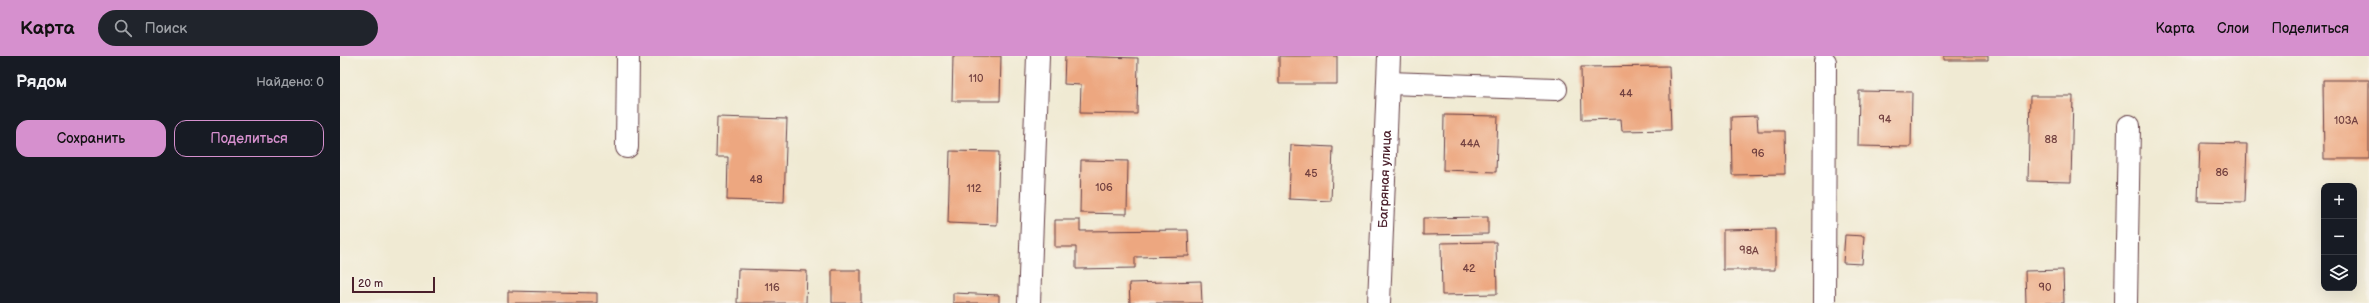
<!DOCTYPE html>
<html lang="ru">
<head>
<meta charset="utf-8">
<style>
	:root { --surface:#171b24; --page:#20242c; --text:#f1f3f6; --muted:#9ea1a6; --line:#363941; --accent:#d690ce }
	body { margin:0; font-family:"Balsamiq Sans",sans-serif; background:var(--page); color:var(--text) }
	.controls { position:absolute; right:12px; bottom:12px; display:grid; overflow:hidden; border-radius:8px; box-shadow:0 4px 16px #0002 }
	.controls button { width:36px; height:36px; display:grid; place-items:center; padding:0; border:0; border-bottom:1px solid var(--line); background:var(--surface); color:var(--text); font:20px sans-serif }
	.scale { position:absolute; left:12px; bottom:10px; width:83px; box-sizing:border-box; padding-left:4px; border:2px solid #4a1f2b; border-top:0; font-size:11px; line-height:14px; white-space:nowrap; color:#4a1f2b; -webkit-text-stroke:3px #f7f3e8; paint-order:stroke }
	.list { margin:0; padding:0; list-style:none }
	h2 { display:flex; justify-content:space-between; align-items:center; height:52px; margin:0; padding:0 16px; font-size:17px }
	h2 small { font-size:13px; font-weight:400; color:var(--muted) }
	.actions { display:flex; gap:8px; padding:12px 16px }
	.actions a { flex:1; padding:9px 0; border:1px solid var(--accent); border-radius:12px; text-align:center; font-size:14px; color:var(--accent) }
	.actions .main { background:var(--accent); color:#111 }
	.icon { flex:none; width:22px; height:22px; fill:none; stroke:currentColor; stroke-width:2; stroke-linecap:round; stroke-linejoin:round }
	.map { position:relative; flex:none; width:2029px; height:247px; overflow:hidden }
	header { display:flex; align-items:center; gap:24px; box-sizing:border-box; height:56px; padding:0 20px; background:var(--accent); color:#111 }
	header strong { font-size:19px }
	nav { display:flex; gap:22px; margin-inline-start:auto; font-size:14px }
	.search { width:280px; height:36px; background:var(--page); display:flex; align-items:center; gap:10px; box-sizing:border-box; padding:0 14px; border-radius:22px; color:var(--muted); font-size:15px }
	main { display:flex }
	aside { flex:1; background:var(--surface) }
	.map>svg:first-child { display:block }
</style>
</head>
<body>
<header>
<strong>Карта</strong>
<div class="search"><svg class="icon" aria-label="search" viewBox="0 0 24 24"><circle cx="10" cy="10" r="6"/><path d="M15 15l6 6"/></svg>Поиск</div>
<nav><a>Карта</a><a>Слои</a><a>Поделиться</a></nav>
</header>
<main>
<aside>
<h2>Рядом<small>Найдено: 0</small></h2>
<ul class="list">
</ul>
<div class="actions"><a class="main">Сохранить</a><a>Поделиться</a></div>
</aside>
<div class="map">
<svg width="2029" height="247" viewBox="0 0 2029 247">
	<rect width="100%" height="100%" fill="#f7f3e8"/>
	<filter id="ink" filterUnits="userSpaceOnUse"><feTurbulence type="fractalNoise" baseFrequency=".025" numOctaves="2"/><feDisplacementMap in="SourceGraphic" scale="8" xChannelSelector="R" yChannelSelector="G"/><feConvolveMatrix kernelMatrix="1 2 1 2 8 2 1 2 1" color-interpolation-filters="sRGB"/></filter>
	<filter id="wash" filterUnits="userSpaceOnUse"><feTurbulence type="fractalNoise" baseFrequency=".012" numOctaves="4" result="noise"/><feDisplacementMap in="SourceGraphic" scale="16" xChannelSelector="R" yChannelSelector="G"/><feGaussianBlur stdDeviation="0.9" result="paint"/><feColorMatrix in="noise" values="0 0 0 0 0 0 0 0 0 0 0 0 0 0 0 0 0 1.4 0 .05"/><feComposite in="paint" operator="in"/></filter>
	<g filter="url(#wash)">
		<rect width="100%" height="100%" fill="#f0ead3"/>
		<g id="blocks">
			<path fill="#eda780" d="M613 0H661L660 45H612Z
				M725 0 798 2 797 58 740 57 741 29 724 28Z
				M939 0H997V28H939Z
				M1604 0H1648V4H1604Z
				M1329 10 1331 74 1282 75 1281 63 1242 64 1241 11Z
				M1983 24H2029V103H1984Z
				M1519 35 1572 36 1571 91 1518 90Z
				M1690 40H1733L1731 126 1688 125Z
				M1104 59 1158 60 1156 116 1103 114Z
				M1417 60 1418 75H1444L1445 118 1392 119 1391 61Z
				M377 61 447 63 444 146 387 144 388 101H376Z
				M1860 87 1907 88 1905 146 1858 145Z
				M951 89 993 91 991 145 949 143Z
				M610 95 659 96 657 169 608 167Z
				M741 104 788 105 787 158 740 157Z
				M1148 161V178L1083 179V162Z
				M715 164H740V175L848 174 849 200 795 201V212L736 213V191H715Z
				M1435 173V214H1383V174Z
				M1505 179 1524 180 1522 208 1503 207Z
				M1156 186 1157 238 1102 239 1101 187Z
				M398 213 467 215 466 247H397Z
				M492 214H521V247H492Z
				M1723 214 1724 247H1686L1685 215Z
				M861 225 862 247H790L789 227Z
				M168 235 257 237V247H168Z
				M613 237 659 239V247H613Z"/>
		</g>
	</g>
	<g filter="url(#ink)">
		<use href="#blocks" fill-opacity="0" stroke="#633d44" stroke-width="1"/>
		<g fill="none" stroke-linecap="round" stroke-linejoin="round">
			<g stroke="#633d44" stroke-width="24">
				<g id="minor">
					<path d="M1049 27 1216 33"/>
					<path d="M287 91 288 0"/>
					<path d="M689 247 698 0"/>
					<path id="s1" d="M1039 247 1049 0"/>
					<path d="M1484 247 1485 6"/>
					<path d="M1786 247 1789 70"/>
				</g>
			</g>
			<use href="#minor" stroke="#fff" stroke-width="22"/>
		</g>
	</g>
	<g text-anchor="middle" stroke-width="3.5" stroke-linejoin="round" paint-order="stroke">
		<g font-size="11" fill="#734140">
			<text x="636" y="26">110</text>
			<text x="1286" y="41">44</text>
			<text x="1545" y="67">94</text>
			<text x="2006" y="68">103А</text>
			<text x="1711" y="87">88</text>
			<text x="1130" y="91">44А</text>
			<text x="1418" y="101">96</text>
			<text x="1882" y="120">86</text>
			<text x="971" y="121">45</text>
			<text x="416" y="127">48</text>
			<text x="764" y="135">106</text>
			<text x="634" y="136">112</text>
			<text x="1409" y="198">98А</text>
			<text x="1129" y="216">42</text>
			<text x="432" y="235">116</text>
			<text x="1705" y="235">90</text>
		</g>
		<g font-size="13" fill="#4a1f2b" stroke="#f7f3e8">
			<text dy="5" stroke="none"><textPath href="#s1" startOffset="124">Багряная улица</textPath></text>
		</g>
	</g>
</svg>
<div class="controls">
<button>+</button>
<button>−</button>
<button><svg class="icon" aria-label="layers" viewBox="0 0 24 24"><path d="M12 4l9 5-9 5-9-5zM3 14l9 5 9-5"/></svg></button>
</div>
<div class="scale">20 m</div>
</div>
</main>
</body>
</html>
